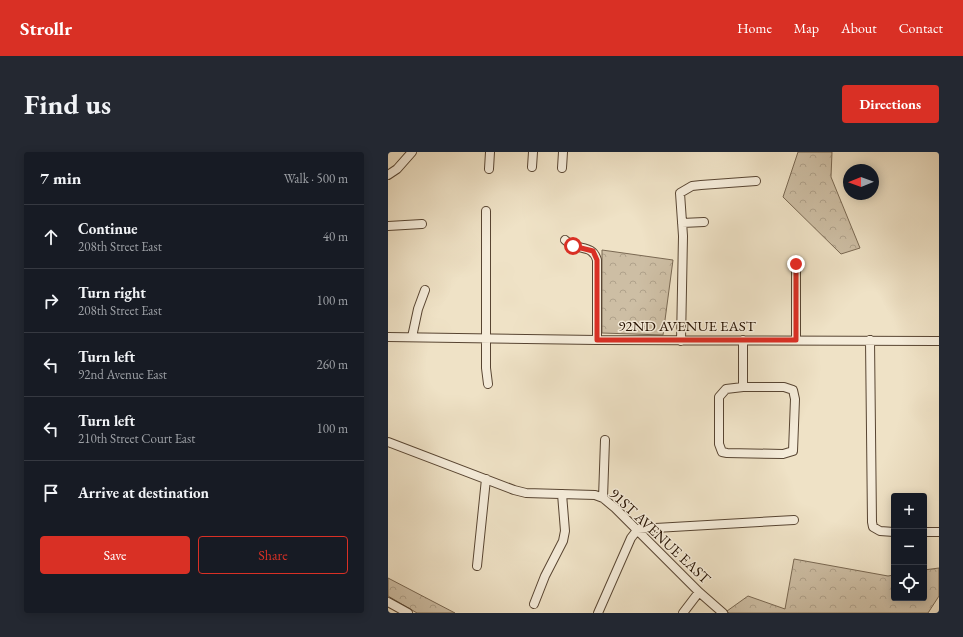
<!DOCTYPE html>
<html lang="en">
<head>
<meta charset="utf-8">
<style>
	:root { --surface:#171b24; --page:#242831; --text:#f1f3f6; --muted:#9ea1a6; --line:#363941; --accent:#d93025 }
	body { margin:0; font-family:"EB Garamond",serif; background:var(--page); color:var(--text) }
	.controls { position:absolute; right:12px; bottom:12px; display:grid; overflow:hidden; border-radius:4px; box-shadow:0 2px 10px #0003 }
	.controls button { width:36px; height:36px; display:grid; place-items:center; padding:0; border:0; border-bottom:1px solid var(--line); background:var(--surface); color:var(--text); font:20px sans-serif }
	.compass { position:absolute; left:455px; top:12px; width:36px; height:36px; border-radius:50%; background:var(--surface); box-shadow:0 2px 10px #0003; rotate:269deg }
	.stop { position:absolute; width:12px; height:12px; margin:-9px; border:3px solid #d93025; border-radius:50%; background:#fff }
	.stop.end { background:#d93025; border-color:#fff; box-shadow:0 1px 4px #0008 }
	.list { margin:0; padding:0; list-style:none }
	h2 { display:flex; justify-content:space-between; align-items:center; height:52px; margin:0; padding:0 16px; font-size:17px }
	h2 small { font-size:13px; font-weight:400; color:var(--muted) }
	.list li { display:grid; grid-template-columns:26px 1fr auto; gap:12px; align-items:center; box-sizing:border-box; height:64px; padding:0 16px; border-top:1px solid var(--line) }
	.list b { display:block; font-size:15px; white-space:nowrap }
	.list p { margin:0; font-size:13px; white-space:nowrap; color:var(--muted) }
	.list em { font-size:13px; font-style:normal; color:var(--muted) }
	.actions { display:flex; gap:8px; padding:12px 16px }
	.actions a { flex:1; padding:9px 0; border:1px solid var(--accent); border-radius:4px; text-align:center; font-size:14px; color:var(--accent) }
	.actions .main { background:var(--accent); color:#fff }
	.icon { flex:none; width:22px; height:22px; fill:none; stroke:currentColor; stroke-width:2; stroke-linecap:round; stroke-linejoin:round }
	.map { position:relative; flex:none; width:551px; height:461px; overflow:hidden; border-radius:4px }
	header { display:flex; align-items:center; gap:24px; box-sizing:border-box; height:56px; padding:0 20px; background:var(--accent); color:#fff }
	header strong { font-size:19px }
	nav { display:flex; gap:22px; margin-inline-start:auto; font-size:14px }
	.intro { display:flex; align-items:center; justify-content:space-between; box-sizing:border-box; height:96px; padding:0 24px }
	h1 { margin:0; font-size:28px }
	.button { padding:10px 18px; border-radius:4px; background:var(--accent); color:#fff; font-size:14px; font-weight:700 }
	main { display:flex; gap:24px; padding:0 24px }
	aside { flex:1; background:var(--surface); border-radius:4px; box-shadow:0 2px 10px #0003 }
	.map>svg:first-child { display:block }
</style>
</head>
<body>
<header>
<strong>Strollr</strong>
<nav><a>Home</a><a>Map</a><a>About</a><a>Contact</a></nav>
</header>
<div class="intro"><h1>Find us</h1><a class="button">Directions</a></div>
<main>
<aside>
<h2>7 min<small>Walk · 500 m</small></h2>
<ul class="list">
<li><svg class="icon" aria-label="ahead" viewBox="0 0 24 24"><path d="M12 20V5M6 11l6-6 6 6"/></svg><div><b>Continue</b><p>208th Street East</p></div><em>40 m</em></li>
<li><svg class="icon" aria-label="right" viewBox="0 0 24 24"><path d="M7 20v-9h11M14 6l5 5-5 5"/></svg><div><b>Turn right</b><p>208th Street East</p></div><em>100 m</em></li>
<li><svg class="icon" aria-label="left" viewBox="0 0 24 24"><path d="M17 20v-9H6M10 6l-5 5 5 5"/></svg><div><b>Turn left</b><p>92nd Avenue East</p></div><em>260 m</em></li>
<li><svg class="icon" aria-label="left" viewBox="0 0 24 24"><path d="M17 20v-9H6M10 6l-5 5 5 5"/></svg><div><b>Turn left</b><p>210th Street Court East</p></div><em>100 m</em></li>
<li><svg class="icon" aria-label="arrive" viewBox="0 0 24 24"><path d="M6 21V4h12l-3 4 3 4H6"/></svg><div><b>Arrive at destination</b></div></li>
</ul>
<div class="actions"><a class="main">Save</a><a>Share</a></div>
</aside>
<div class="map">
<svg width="551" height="461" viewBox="0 0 551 461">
	<defs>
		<pattern id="forest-crowns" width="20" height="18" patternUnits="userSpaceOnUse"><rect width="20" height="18" fill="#cdbea4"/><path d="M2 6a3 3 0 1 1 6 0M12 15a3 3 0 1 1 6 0" fill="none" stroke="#b0a28b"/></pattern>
	</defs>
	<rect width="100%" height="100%" fill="#efe2c6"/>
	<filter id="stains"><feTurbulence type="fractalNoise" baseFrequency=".005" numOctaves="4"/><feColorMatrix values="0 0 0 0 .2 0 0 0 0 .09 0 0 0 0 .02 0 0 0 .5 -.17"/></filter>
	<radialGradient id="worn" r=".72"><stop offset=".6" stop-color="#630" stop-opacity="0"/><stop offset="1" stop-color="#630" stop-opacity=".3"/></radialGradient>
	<path fill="url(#forest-crowns)" stroke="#796852" d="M410 0H444L443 25 472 96 453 102 395 45Z
		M214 98 285 108 275 183 214 181Z
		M406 407 500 424 506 423V446H536V418L551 416V444L540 461H341L339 459 360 444 397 457Z
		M0 426 67 461H29L0 444Z"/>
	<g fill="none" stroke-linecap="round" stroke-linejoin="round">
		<g stroke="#584532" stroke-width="10">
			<path id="minor" d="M144 15 145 0
				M174 16 175 0
				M101 17 102 0
				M0 23 9 17 24 0
				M98 59V216L100 232
				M294 71 316 70
				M0 74 34 72
				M177 88C189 100 204 91 209 108V188
				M0 185 209 188 551 189
				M24 185 30 157 37 138
				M355 188V235
				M408 188V112
				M482 188 484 370 485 375 492 379 506 380
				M293 189 295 84 292 41 304 34 313 33 368 29
				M355 235H396L405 238 407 247 405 299 395 302 339 301 334 300 331 292V245L338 237Z
				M0 290 126 338 138 341 207 343 215 346 227 356 311 440 335 461
				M215 346 217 288
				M536 380H551
				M89 414 98 327
				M0 450 20 461
				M146 452 157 424 175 389 177 379 174 342
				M210 461 243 386 250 377 406 368
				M295 461 311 440"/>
		</g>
		<use href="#minor" stroke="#f5ecda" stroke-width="8"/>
	</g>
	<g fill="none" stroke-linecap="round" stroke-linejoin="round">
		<path stroke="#d93025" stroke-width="5" d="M185 94 205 99 209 108V188H408V112"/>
	</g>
	<g text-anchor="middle" stroke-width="3" stroke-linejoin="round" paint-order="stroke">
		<g font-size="15" fill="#251100" stroke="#f5ecda">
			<text x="299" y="179">92ND AVENUE EAST</text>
			<text transform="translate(272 384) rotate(43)" y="5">91ST AVENUE EAST</text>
		</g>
	</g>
	<rect width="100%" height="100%" filter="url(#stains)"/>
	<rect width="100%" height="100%" fill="url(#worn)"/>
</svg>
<div class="controls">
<button>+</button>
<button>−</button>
<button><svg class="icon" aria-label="locate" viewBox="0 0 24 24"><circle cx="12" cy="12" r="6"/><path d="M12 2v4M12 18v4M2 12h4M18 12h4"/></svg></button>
</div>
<svg class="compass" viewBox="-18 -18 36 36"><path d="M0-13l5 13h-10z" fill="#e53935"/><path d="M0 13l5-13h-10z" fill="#9ea1a6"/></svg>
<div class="stop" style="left:185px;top:94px"></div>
<div class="stop end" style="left:408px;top:112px"></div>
</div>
</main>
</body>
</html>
